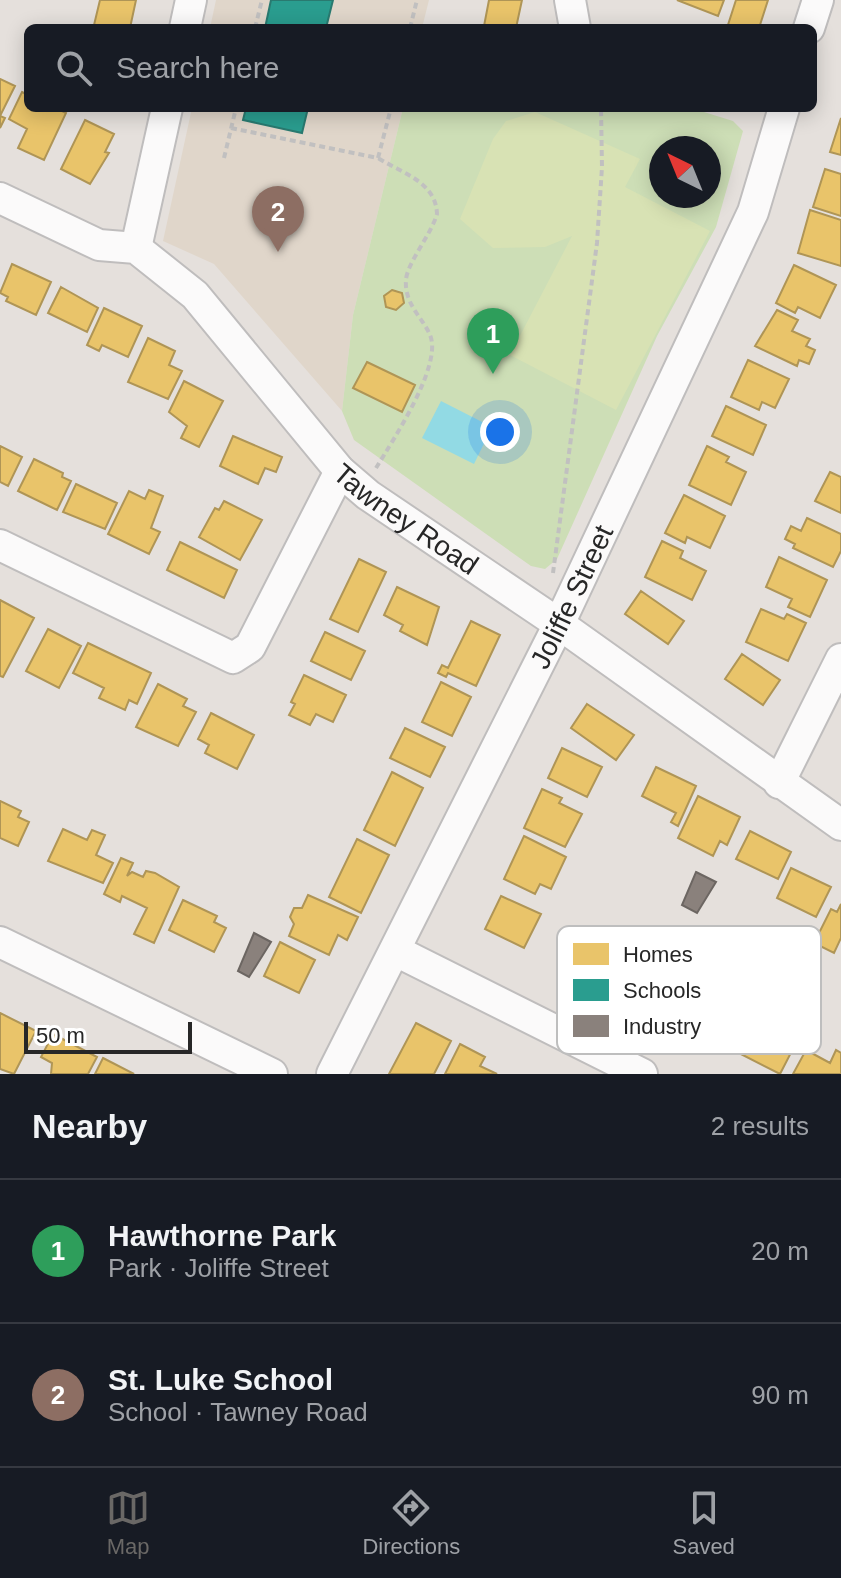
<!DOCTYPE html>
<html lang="en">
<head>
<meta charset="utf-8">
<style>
	:root { --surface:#171b24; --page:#242831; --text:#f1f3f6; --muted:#9ea1a6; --line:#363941; --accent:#6a6866 }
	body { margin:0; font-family:Helvetica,sans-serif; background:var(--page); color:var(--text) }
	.compass { position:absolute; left:649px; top:136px; width:72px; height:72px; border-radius:50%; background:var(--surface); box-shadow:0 4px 20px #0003; rotate:317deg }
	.scale { position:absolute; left:24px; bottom:20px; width:168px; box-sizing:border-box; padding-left:8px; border:4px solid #272727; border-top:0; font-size:22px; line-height:28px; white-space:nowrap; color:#272727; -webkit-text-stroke:6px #fff; paint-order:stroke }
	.you { position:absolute; left:500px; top:432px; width:28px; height:28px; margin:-20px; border:6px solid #fff; border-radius:50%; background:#1a73e8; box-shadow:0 0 0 12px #1a73e833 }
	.badge { display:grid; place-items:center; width:52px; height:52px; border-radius:50%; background:var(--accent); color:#fff; font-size:26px; font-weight:700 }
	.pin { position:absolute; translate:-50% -66px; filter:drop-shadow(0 2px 4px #0008) }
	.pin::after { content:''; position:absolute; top:42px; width:28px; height:24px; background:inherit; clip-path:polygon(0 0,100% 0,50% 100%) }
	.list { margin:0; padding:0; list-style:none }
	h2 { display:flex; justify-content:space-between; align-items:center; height:104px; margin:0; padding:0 32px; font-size:34px }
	h2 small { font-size:26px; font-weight:400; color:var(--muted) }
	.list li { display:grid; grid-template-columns:52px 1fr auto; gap:24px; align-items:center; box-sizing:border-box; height:144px; padding:0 32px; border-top:2px solid var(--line) }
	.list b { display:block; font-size:30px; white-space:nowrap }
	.list p { margin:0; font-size:26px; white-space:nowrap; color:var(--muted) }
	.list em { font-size:26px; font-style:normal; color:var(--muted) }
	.icon { flex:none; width:44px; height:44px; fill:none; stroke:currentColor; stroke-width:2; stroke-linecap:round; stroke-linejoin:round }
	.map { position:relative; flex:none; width:841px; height:1074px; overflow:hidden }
	.search { position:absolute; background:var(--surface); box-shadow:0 4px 20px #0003; left:24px; right:24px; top:24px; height:88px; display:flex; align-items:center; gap:20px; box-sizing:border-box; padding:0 28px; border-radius:12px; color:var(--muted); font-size:30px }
	.sheet { height:392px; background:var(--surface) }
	nav { display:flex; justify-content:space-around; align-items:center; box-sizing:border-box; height:112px; border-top:2px solid var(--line); background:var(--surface); font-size:22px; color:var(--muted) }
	nav a { display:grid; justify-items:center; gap:4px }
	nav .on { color:var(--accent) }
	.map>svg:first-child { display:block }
</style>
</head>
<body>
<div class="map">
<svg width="841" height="1074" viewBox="0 0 841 1074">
	<rect width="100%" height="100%" fill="#e5e0dc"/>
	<path fill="#e0d6ca" d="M216 0H429L422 28H210Z
		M192 108H403L353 315 342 411 214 264 163 241Z"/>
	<path fill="#cddeb6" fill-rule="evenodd" d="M403 108H691L733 121 743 131 716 227 657 336 557 559 545 569 531 566 354 440 342 411 353 315ZM661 148H709V196H661Z"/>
	<path fill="#d8e2b4" d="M535 112 640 159 625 187 710 231 616 410 510 355 572 236 545 247 493 248 460 219 493 139 506 121Z"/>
	<path fill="#92dae4" d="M441 401 492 427 474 464 422 438Z"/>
	<path fill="#e9c46a" stroke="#af9556" stroke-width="2" d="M100 0H136L130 28 94 25Z
		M489 0H522L516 28 484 26Z
		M677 0H724L718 16Z
		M736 0H768L759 28H727Z
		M0 79 15 86 0 116 5 118 0 128Z
		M22 92 28 95V108H56L66 113 44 160 18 148 27 129 9 119Z
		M841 118V155L830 152Z
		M85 120 114 134 105 152 109 153 90 184 61 169Z
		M825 169 841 174V216L813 207Z
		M810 210 841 220V266L798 253Z
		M12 264 51 282 36 315 6 301 8 297 0 293Z
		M794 265 836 285 820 318 798 307 795 313 776 303Z
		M61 287 98 308 87 332 48 313Z
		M392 290 402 293 404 303 396 310 386 307 384 296Z
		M104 308 142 326 128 357 102 345 99 351 87 345Z
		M777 310 798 320 792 331 810 339 806 346 815 350 809 364 799 360 797 366 755 346Z
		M148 338 175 351 169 365 182 371 168 399 128 382Z
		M748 360 789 379 775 408 762 402 759 410 731 397Z
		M367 362 415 385 402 412 353 388Z
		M184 381 223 401 199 447 181 438 187 426 169 412Z
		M726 406 766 425 753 455 712 436Z
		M233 436 282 457 276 472 265 468 258 484 220 466Z
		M0 446 22 457 8 486 0 482Z
		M707 446 729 457 726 462 746 472 731 505 689 485Z
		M34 459 63 473 62 477 71 481 57 510 18 491Z
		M830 472 841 477V513L815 501Z
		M76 484 117 503 105 529 63 512Z
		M149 490 163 496 151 528 160 532 149 554 108 534 129 491 145 499Z
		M684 495 725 516 710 548 687 537 685 543 665 533Z
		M224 501 262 520 240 560 199 537 215 508 219 510Z
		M807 518 841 534V551L833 567 793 548 795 544 785 539 791 526 801 531Z
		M662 541 683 551 680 558 706 571 692 600 645 577Z
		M180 542 237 570 224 598 167 570Z
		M779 557 827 580 810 617 788 607 792 599 766 587Z
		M359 559 386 572 358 632 330 619Z
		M397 587 439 607 427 645 400 631 403 625 384 615Z
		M641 591 684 621 668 644 625 614Z
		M0 600 34 618 3 677 0 676Z
		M761 609 784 619 787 614 806 623 788 661 746 642Z
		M471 621 500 635 476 686 448 673 446 677 438 673 442 665 448 668Z
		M48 629 81 646 59 688 26 671Z
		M325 632 365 651 351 680 311 661Z
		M88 643 151 673 137 704 129 700 125 710 99 698 104 688 73 673Z
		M742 654 780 680 763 705 725 679Z
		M304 675 346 695 333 722 316 714 310 725 289 715 295 704 291 702Z
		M441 682 471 697 452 736 422 722Z
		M158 684 187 699 183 706 196 712 178 746 136 727Z
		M587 704 634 735 616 760 571 728Z
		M211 713 254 735 237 769 205 753 209 745 198 739Z
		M405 728 445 747 430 777 390 758Z
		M562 748 602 767 587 797 548 778Z
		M656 767 696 786 678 826 671 822 676 813 642 796Z
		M392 772 423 788 395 846 364 830Z
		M542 789 562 798 559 803 582 814 565 847 524 828Z
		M698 796 740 817 727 845 720 841 713 856 678 838Z
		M0 801 21 811 18 817 29 822 18 846 0 838Z
		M63 829 87 840 92 830 105 835 96 855 113 863 103 883 48 861Z
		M750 831 791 852 778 879 736 859Z
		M524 836 566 857 551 889 540 884 535 894 504 879Z
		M357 839 389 855 361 913 329 897Z
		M121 858 133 863 127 876 132 872 143 877 146 871 155 873 179 887 154 943 134 934 147 908 122 896 120 902 104 894Z
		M791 868 831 887 816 917 777 898Z
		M308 895 358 917 347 940 338 935 329 955 289 936 294 924 290 917 294 908H302Z
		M501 896 541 914 524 948 485 929Z
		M183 900 217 916 214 922 226 928 214 952 169 930Z
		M841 904V938L834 953 814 943 831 909 837 912Z
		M280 942 315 960 299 993 264 976Z
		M751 1012 784 1026 780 1035 796 1043 780 1074 731 1049Z
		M0 1013 36 1031 14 1074 0 1069Z
		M416 1023 451 1041 434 1074H389Z
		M53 1034 97 1057 88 1074H51L52 1063 41 1057Z
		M460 1044 485 1057 480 1066 497 1074H445Z
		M806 1050 830 1063 836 1050 841 1053V1074H793Z
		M103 1058 134 1074H95Z"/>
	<path fill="#2a9d8f" stroke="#297a70" stroke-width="2" d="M271 0H333L326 28H265Z
		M246 108H308L302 133 243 120Z"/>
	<path fill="#8a817c" stroke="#6c6662" stroke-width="2" d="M696 872 716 882 697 913 682 905Z
		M254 933 271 942 249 977 238 971Z"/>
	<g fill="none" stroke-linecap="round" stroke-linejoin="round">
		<g stroke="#bfbdbd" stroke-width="34">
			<g id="minor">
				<path d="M570 0 575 28"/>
				<path d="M185 28 191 0"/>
				<path d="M809 28 818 0"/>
				<path id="s1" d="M0 198 99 245 136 248 195 295 340 471 368 495 559 624 841 825"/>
				<path d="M136 248 167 108"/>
				<path d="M0 545 233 658 250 647 340 471"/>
				<path d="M779 783 841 659"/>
				<path d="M0 942 272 1074"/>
				<path d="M396 951 642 1074"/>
				<path id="s2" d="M332 1074 559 624 753 212 784 108"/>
			</g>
		</g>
		<path stroke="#c1c0c0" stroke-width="4" stroke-dasharray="6 4" stroke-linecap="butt" d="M255 28 262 0
			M410 28 417 0
			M231 128 378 158 391 108
			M224 158 236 108
			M376 468C393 440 443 365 430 335 423 318 404 304 406 280 407 263 431 235 437 214 436 182 402 173 378 158
			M553 573 597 243 602 167 601 108"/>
		<use href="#minor" stroke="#fbfafa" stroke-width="30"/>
	</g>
	<g text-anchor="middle" stroke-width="8" stroke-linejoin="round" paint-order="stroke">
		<g font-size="28" fill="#272727" stroke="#fff">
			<text dy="10" stroke="none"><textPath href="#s1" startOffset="532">Tawney Road</textPath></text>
			<text dy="10" stroke="none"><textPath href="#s2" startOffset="534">Joliffe Street</textPath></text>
		</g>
	</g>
	<rect x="557" y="926" width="264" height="128" rx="12" fill="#fff" stroke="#bebebe" stroke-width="2"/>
	<rect x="573" y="943" width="36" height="22" fill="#e9c46a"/>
	<rect x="573" y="979" width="36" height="22" fill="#2a9d8f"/>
	<rect x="573" y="1015" width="36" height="22" fill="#8a817c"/>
	<g font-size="22" fill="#272727">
		<text x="623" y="962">Homes</text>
		<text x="623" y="998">Schools</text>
		<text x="623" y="1034">Industry</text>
	</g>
</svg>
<svg class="compass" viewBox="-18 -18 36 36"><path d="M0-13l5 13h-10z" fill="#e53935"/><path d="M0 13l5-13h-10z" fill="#9ea1a6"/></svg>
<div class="scale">50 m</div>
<div class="you"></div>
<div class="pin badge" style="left:493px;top:374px;background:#2e9e5b">1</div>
<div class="pin badge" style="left:278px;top:252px;background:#8d6e63">2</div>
<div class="search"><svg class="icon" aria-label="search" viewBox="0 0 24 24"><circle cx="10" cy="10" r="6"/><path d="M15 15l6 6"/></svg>Search here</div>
</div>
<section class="sheet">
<h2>Nearby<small>2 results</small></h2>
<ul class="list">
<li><span class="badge" style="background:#2e9e5b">1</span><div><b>Hawthorne Park</b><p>Park · Joliffe Street</p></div><em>20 m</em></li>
<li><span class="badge" style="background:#8d6e63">2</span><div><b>St. Luke School</b><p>School · Tawney Road</p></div><em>90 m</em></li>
</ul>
</section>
<nav>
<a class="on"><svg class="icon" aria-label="map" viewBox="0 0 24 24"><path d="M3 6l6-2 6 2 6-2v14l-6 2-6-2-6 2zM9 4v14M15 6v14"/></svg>Map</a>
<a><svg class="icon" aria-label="directions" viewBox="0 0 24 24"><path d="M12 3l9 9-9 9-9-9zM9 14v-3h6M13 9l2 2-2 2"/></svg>Directions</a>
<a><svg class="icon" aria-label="saved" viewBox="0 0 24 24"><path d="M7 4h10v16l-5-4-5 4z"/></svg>Saved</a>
</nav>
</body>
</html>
